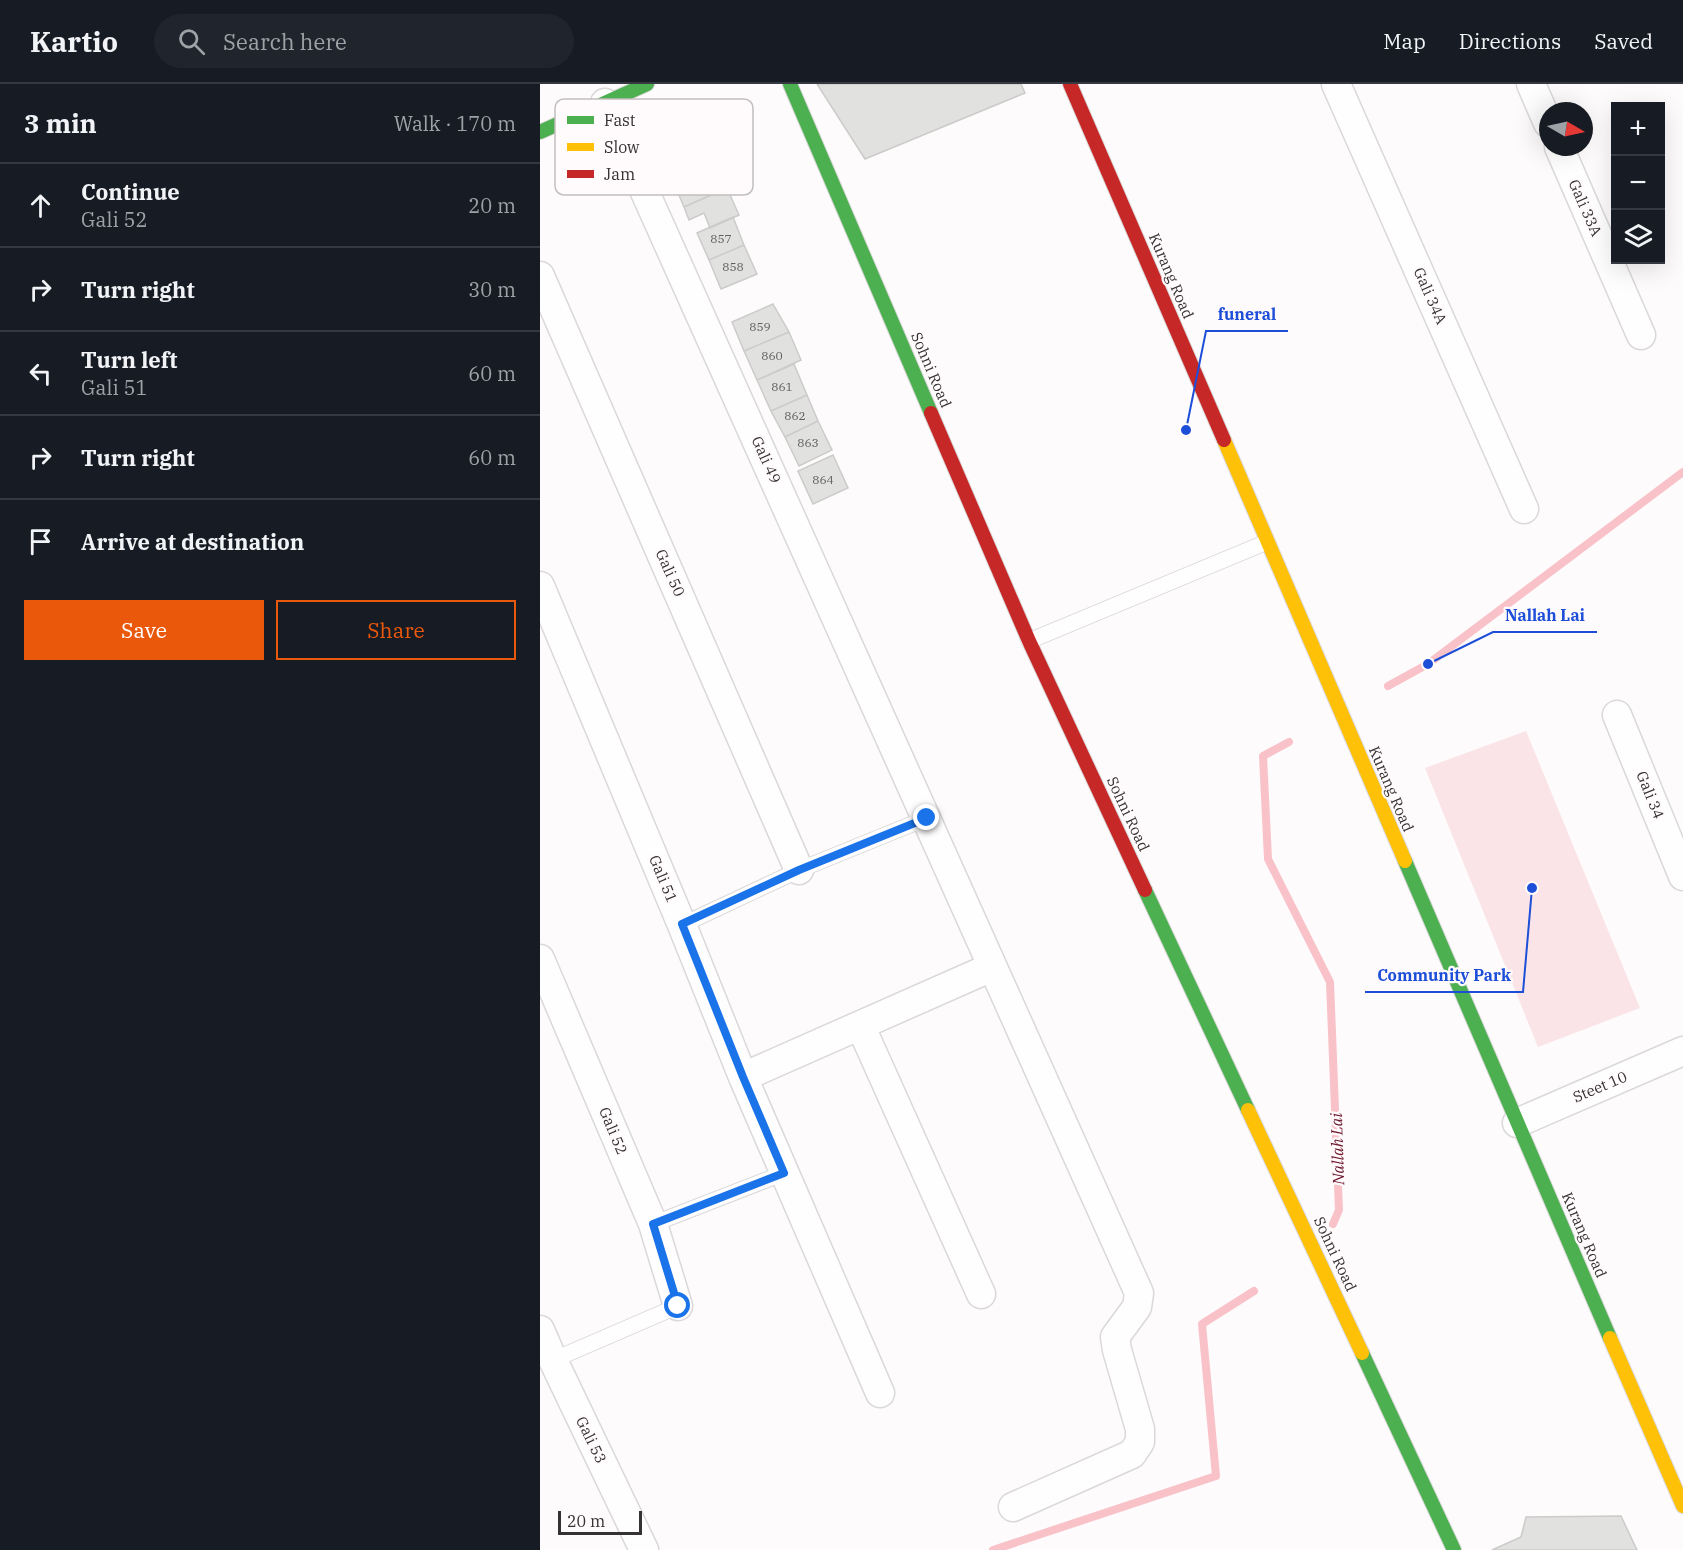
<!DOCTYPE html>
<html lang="en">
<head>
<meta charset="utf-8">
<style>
	:root { --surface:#171b24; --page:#20242c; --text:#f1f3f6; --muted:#9ea1a6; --line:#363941; --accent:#ea580c }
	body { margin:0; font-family:"IBM Plex Serif",serif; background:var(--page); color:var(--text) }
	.controls { position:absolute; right:18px; top:18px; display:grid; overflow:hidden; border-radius:0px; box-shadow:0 6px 24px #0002 }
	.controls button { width:54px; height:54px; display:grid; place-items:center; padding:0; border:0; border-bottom:2px solid var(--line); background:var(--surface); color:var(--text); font:30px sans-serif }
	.compass { position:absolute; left:999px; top:18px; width:54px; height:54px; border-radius:50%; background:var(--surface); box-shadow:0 6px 24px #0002; rotate:99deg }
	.scale { position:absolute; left:18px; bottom:15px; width:84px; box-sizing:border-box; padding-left:6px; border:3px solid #343232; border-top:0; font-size:16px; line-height:21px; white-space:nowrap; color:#343232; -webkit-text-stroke:4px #fffafb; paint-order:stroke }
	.stop { position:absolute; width:18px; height:18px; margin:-14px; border:4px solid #1a73e8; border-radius:50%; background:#fff }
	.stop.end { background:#1a73e8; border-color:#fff; box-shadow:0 2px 6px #0008 }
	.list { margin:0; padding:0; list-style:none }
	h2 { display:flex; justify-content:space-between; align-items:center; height:78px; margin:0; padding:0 24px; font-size:26px }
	h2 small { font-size:20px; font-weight:400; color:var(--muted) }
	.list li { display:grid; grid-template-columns:39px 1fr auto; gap:18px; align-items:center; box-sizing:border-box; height:84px; padding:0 24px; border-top:2px solid var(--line) }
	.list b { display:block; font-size:22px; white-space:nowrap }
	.list p { margin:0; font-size:20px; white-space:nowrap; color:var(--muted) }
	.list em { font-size:20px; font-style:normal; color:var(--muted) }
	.actions { display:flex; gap:12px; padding:18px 24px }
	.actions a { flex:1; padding:14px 0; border:2px solid var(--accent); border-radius:0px; text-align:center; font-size:21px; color:var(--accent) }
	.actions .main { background:var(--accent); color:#fff }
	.icon { flex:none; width:33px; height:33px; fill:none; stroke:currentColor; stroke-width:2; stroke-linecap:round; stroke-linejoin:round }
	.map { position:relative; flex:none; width:1143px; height:1466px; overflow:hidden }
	header { display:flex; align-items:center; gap:36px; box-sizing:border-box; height:84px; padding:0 30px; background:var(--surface); border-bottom:2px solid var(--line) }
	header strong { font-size:28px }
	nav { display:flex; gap:33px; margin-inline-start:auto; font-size:21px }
	.search { width:420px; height:54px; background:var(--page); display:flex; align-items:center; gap:15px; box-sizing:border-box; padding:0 21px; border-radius:33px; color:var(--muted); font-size:22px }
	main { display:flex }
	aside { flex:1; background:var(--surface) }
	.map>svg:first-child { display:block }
</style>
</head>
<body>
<header>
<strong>Kartio</strong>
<div class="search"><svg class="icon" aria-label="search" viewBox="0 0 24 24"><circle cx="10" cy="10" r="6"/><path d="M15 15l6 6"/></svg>Search here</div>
<nav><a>Map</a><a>Directions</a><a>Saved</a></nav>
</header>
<main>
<aside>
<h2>3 min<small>Walk · 170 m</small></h2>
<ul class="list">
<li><svg class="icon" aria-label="ahead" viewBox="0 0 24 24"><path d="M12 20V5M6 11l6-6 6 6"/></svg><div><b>Continue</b><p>Gali 52</p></div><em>20 m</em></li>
<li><svg class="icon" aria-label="right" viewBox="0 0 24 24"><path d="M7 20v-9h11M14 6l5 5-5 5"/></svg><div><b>Turn right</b></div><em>30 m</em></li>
<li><svg class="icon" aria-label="left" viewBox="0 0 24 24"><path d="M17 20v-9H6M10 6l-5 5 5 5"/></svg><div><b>Turn left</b><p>Gali 51</p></div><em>60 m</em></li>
<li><svg class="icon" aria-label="right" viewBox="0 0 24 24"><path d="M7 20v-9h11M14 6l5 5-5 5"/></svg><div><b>Turn right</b></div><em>60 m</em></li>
<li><svg class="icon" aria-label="arrive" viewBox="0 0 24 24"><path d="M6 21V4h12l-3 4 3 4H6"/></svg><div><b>Arrive at destination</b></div></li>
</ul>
<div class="actions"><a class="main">Save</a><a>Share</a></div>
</aside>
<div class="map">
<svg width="1143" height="1466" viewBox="0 0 1143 1466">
	<rect width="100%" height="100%" fill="#fefbfc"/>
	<path fill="#fae4e7" d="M986 647 1100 924 998 963 885 684Z"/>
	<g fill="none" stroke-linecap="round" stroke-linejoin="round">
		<path stroke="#f8c2c8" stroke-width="8" d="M848 602 888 580 1143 388
			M749 658 723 672 728 775 790 898 799 1126 793 1140
			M453 1466 676 1392 662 1240 714 1207"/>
	</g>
	<path fill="#e1e1e0" stroke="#cbcbca" stroke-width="1.5" d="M277 0H481L485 9 325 75Z
		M173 72 187 104 144 123 130 90Z
		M187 104 199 131 170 144 164 129 149 136 144 123Z
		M193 133 204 161 169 176 157 149Z
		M204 161 217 190 181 205 169 176Z
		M233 220 249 248 204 267 192 238Z
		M249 248 261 276 217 296 204 267Z
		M254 280 267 311 231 327 217 296Z
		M267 311 278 337 245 353 231 327Z
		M278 337 292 366 259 382 245 353Z
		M293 371 308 404 273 420 258 387Z
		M1081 1432 1097 1466H952L981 1453 986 1433Z"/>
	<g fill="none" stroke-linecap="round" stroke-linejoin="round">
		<g stroke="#dad8d8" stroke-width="17">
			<path id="lane" d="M489 557 727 458
				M142 841 259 786 387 734
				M113 1140 244 1089
				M13 1276 138 1222"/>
		</g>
		<g stroke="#dad8d8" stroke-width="31">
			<path id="street" d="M796 0 984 425
				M991 0 1008 39
				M65 19 599 1209 597 1223 575 1253 577 1266 600 1345V1358L592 1370 473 1423
				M1019 63 1101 251
				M0 192 259 786
				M0 502 142 841 203 993 340 1309
				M1077 631 1143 792
				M0 875 113 1140 138 1222
				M321 943 441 1210
				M203 993 452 883
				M977 1039 1143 967
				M0 1246 13 1276 104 1466"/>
		</g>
		<g stroke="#dad8d8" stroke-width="16">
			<path id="fast" d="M250 0 391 329
				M0 48 107 0
				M865 777 1070 1254
				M605 806 708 1026
				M822 1269 914 1466"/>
		</g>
		<g stroke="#dad8d8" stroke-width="16">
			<path id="slow" d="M684 356 865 777
				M708 1026 822 1269
				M1070 1254 1143 1422"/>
		</g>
		<g stroke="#dad8d8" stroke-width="16">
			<path id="jam" d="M530 0 684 356
				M391 329 489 557 605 806"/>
		</g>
		<use href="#lane" stroke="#fffeff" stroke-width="15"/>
		<use href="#street" stroke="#fffeff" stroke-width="28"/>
		<use href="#fast" stroke="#4caf50" stroke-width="14"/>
		<use href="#slow" stroke="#ffc107" stroke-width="14"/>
		<use href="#jam" stroke="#c62828" stroke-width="14"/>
	</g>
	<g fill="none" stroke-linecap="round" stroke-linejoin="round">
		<path stroke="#1a73e8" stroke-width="8" d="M138 1222 113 1140 244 1089 203 993 142 840 259 786 387 734"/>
	</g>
	<g text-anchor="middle" stroke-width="4.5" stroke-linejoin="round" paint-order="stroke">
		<g font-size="12" fill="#5f5e5e">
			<text x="181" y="159">857</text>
			<text x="193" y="187">858</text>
			<text x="220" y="247">859</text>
			<text x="232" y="276">860</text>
			<text x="242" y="307">861</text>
			<text x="255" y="336">862</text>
			<text x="268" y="363">863</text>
			<text x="283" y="400">864</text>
		</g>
		<g font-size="15" fill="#343232" stroke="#fffafb">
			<text transform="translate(1045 124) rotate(66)" y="5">Gali 33A</text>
			<text transform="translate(631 192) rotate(67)" y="5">Kurang Road</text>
			<text transform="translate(890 212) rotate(66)" y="5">Gali 34A</text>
			<text transform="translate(391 286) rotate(67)" y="5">Sohni Road</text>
			<text transform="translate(226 376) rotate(66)" y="5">Gali 49</text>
			<text transform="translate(130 489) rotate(66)" y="5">Gali 50</text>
			<text transform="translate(851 705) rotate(67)" y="5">Kurang Road</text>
			<text transform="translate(1110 711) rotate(68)" y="5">Gali 34</text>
			<text transform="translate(588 730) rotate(65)" y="5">Sohni Road</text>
			<text transform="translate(123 795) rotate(67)" y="5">Gali 51</text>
			<text transform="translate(1060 1003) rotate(-23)" y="5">Steet 10</text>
			<text transform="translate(73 1047) rotate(67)" y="5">Gali 52</text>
			<text transform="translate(1044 1151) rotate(67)" y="5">Kurang Road</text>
			<text transform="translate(795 1170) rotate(65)" y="5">Sohni Road</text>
			<text transform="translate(51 1356) rotate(64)" y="5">Gali 53</text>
		</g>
		<g font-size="16" font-style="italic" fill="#6b152b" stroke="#fffafb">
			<text transform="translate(797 1065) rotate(-92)" y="6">Nallah Lai</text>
		</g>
	</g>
	<rect x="15" y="15" width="198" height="96" rx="9" fill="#fffafb" stroke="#c2bebf" stroke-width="1.5"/>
	<rect x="27" y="32" width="27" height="8" fill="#4caf50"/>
	<rect x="27" y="59" width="27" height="8" fill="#ffc107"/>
	<rect x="27" y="86" width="27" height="8" fill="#c62828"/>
	<g font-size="16" fill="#343232">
		<text x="64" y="42">Fast</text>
		<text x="64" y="69">Slow</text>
		<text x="64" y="96">Jam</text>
	</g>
	<path fill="none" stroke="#1d4ed8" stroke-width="2" d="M646 346L666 247H748M888 580L953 548H1057M992 804L983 908H825"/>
	<g fill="#1d4ed8" stroke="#fffafb" stroke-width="2">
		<circle cx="646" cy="346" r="6"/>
		<circle cx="888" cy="580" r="6"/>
		<circle cx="992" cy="804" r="6"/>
	</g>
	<g font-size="16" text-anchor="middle" font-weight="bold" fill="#1d4ed8" stroke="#fffafb" stroke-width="4.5" stroke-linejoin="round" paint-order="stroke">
		<text x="707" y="236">funeral</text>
		<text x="1005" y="537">Nallah Lai</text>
		<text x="904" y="897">Community Park</text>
	</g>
</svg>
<div class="controls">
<button>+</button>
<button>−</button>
<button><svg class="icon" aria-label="layers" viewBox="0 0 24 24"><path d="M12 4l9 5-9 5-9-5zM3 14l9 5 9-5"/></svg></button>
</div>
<svg class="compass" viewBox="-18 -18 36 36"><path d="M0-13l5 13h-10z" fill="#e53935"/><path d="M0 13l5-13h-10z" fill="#9ea1a6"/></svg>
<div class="scale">20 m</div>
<div class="stop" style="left:138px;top:1222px"></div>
<div class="stop end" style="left:387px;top:734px"></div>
</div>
</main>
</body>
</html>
